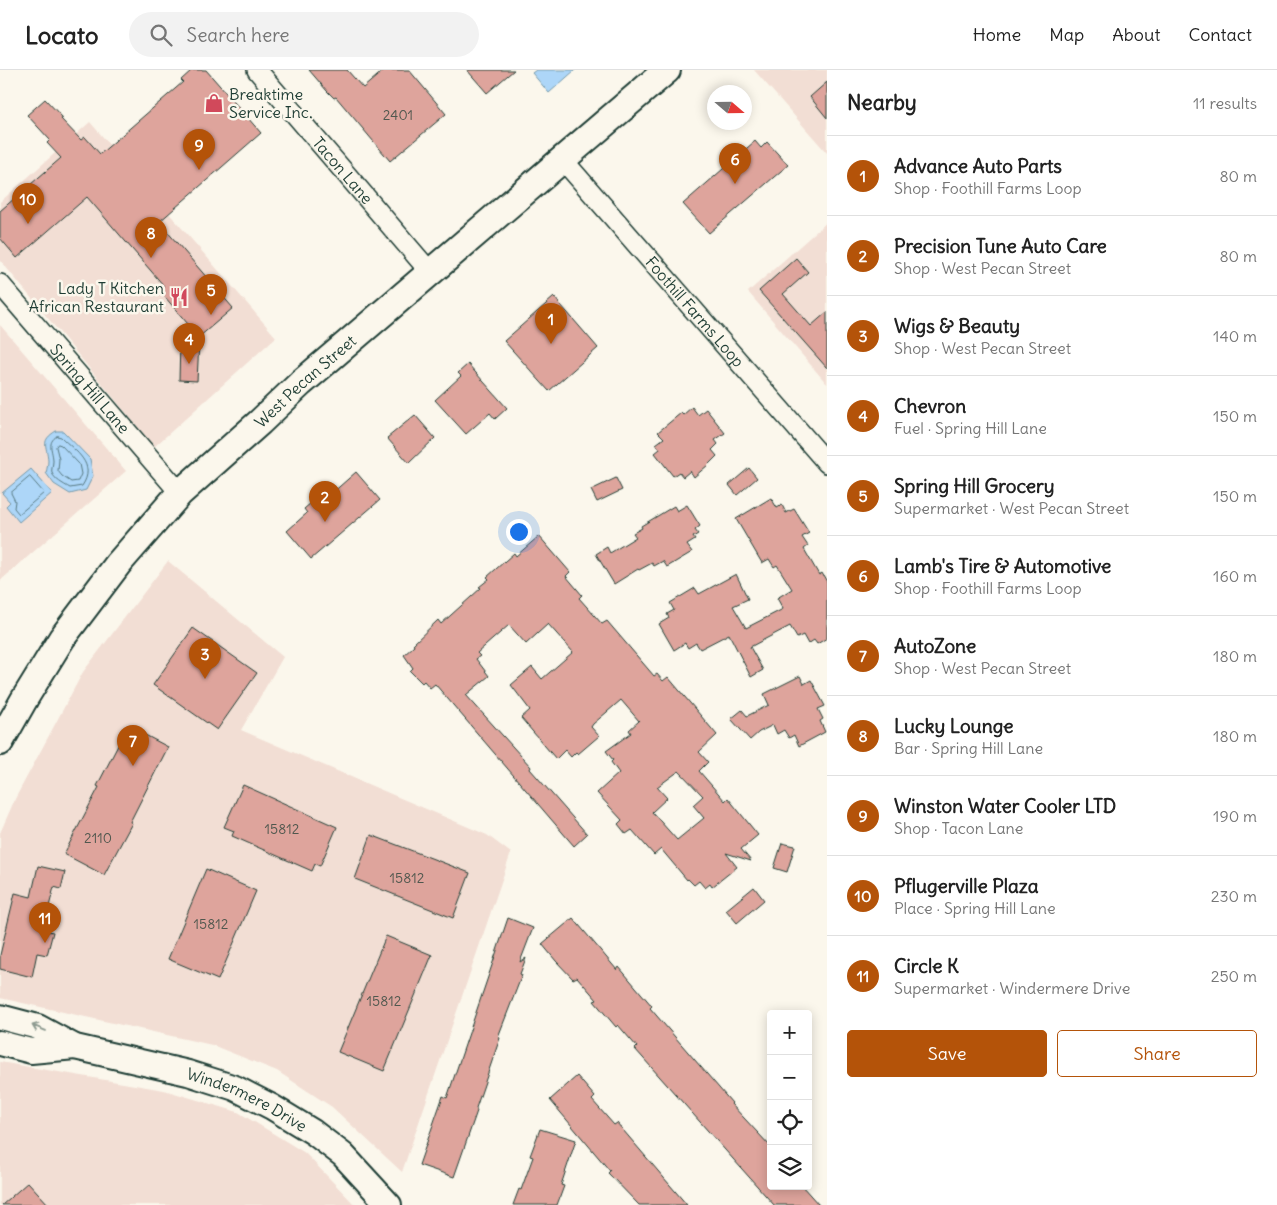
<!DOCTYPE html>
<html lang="en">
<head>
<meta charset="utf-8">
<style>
	:root { --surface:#fff; --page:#f2f2f2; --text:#222; --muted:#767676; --line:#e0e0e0; --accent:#b45309 }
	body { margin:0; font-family:Delius,sans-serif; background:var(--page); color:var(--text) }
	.controls { position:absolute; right:15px; bottom:15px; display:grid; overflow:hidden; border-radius:5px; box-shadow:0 2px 12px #0003 }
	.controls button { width:45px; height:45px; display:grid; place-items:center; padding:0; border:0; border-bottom:1px solid var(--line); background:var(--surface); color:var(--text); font:25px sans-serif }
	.compass { position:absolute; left:707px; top:15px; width:45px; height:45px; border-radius:50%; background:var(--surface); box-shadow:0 2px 12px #0003; rotate:110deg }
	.you { position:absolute; left:518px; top:461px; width:18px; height:18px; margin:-12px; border:4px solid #fff; border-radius:50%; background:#1a73e8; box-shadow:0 0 0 8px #1a73e833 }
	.badge { display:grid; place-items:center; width:32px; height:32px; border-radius:50%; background:var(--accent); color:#fff; font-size:16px; font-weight:700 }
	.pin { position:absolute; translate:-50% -41px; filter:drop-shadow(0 1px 2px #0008) }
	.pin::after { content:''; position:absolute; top:26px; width:18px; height:15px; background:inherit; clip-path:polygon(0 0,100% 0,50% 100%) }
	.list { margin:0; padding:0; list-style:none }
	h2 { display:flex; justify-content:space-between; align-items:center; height:65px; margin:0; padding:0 20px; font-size:21px }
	h2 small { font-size:16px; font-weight:400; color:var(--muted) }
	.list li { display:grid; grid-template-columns:32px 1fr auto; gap:15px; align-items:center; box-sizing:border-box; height:80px; padding:0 20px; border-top:1px solid var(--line) }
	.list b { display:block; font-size:19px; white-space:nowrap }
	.list p { margin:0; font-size:16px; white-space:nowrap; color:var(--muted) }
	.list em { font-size:16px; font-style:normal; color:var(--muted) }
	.actions { display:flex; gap:10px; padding:15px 20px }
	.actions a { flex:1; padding:11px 0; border:1px solid var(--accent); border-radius:5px; text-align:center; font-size:18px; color:var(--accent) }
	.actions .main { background:var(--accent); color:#fff }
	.icon { flex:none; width:28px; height:28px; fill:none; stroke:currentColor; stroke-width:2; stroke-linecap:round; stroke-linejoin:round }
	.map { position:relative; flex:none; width:827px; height:1135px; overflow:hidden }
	header { display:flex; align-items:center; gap:30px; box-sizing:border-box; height:70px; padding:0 25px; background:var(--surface); border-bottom:1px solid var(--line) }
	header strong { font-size:24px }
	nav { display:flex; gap:28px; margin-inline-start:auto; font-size:18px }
	.search { width:350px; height:45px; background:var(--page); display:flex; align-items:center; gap:12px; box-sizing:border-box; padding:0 18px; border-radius:28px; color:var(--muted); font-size:19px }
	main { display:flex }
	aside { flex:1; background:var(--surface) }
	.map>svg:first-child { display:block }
</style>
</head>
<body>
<header>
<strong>Locato</strong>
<div class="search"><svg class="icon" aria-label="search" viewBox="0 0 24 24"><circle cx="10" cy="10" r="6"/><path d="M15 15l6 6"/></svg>Search here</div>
<nav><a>Home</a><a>Map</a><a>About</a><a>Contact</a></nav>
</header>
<main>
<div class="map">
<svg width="827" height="1135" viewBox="0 0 827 1135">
	<rect width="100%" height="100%" fill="#fbf7ec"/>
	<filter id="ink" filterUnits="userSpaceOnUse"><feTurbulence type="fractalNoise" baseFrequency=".02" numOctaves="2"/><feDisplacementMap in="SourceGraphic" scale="10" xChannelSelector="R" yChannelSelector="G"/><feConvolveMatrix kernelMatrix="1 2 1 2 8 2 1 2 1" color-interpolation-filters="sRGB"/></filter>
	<g filter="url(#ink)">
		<path fill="#f2ded4" d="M754 0H827V83Z
			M90 52 276 267 154 377 0 190V132Z
			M827 152V314L748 222Z
			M0 255 126 401 0 511Z
			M168 491 283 587 241 660 487 765 511 783 402 1102 332 1037 277 1001 212 975 0 928V763L15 729 83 602Z
			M0 992 164 1020 238 1042 305 1083 355 1135H0Z"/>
		<path fill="#add6f8" stroke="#7499aa" d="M536 0H575L549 23 532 3Z
			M56 361H63L90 389 93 406 86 420 70 424 54 414 46 403C47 399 48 394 48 390 47 375 40 371 56 361Z
			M31 399 52 423 19 452 6 436 10 432 2 423Z"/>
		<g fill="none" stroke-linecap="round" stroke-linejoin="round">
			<path stroke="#587a82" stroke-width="1" d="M57 366 61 367C76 382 97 394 82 416L70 418C63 414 55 410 52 403 51 399 53 395 53 391 53 380 46 373 57 366Z
				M58 374 61 375 79 394 81 404 78 411 71 412 62 406 58 401 59 389 56 377Z
				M30 407 44 423 19 444 14 438 15 431 11 423Z"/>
		</g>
		<path fill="#dea49c" stroke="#1f3d34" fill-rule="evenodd" d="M192 0H206L261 63 159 152 233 238 199 267 159 220 164 216 87 127 17 188 0 168V141L61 88 47 73 50 70 27 45 45 29 63 48 61 49 81 70 85 67 100 84 183 12 181 10Z
			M309 0H347L363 18 384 0H409L446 44 390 91 336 27 334 28 327 21Z
			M467 0H514L487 23Z
			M827 12V48L810 27Z
			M755 71 761 78 767 72 788 95 709 163 683 134Z
			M796 188 808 202 783 224 811 256 827 242V298L759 221Z
			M554 227 598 278 549 321 504 271Z
			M180 272H199L197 311 179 310Z
			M468 294 507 338 495 349 490 343 466 364 435 330 461 306 458 303Z
			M692 337 698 345 706 339 725 363 715 370 718 374 712 380 717 386 708 395 694 407 690 401 683 407 679 402 673 406 655 383 660 379 656 374 664 368 658 362 681 343 683 345Z
			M415 345 435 368 409 393 387 368Z
			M749 398 757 408 737 425 729 415Z
			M356 402 380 430 311 489 287 461 307 443 304 439 319 426 323 431Z
			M616 408 622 420 597 432 591 420Z
			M771 428 777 438 782 435 786 443 794 439 809 463 802 467 808 476 804 479 819 505 822 503 827 512V568L817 574 814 570 808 574 803 565 797 568 790 556 750 577 763 600 751 607 729 564 700 579 696 573 688 578 685 573 674 580 659 554 669 548 667 544 674 540 670 533 695 518 699 524 736 504 748 529 733 536 746 558 783 539 777 528 792 519 777 495 774 497 769 489 762 493 736 449Z
			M687 435 700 456 695 460 698 464 693 467 695 470 687 475 692 482 667 497 663 491 654 496 652 493 639 500 638 499 614 514 596 484 607 477 610 483 636 467 633 463 642 458 641 456 674 436 677 441Z
			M539 466 570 502 566 506 582 525 579 528 602 554 607 551 654 606 657 604 663 611 668 607 717 665 699 682 708 692 699 701 725 731 728 728 758 765 741 779 751 791 726 783 737 797 712 817 710 814 705 818 699 811 694 815 688 809 687 810 661 779 654 785 632 760 626 764 618 754 622 750 597 723 619 703 611 692 613 690 606 681 631 663 629 660 639 651 621 630 593 654 591 657 599 666 578 684 576 682 571 687 565 680 556 689 521 648 530 640 511 615 532 597 542 609 573 582 548 554 526 574 509 555 477 583 480 586 476 589 489 606 466 625 531 697 530 699 587 764 574 776 435 614 430 618 424 611 422 613 410 601 413 598 404 585 414 576 413 574 438 550 441 554 481 518 479 517 489 509 487 507 514 483 516 486ZM679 701 703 726 693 735 704 748 677 770 652 742 667 728 657 717Z
			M193 558 257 603 217 660 153 615Z
			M800 606 804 614 811 610 825 636 818 639 823 649 820 651 825 662 799 676 794 665 789 668 784 660 777 664 773 655 759 662 750 670 731 649 742 640 747 646 769 635 764 624Z
			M128 656 168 677 130 752 132 753 104 805 64 784 99 717 97 716Z
			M243 715 337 757 320 796 315 794 312 801 232 766 234 761 224 757Z
			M371 765 470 803 453 848 355 809Z
			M782 773 795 776 787 802 774 798Z
			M38 796 65 802 61 819 54 817 43 860 53 862 47 885 37 883 32 907 0 899V885L15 823 31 827Z
			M206 799 256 821 218 910 168 889Z
			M754 817 764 830 737 853 726 840Z
			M508 848 533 858 520 892 526 888 520 904 522 905 498 967 500 968 476 1038 477 1041 454 1107 419 1095 443 1026 447 1028Z
			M573 848 617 900 619 897 652 936 650 938 732 1033 731 1034 771 1077V1116H802L819 1135H774L635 979 637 977 618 955 616 957 594 931 597 930 577 907 573 909 556 891 542 874Z
			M386 866 432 885 384 1001 338 982Z
			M577 1006 595 1027 592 1030 614 1055 617 1053 687 1135H639L608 1103 610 1101 550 1030Z
			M540 1059 576 1070 561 1115 564 1116 557 1135H513L519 1119 521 1120 533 1087 530 1086Z
			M28 1112 49 1135H2Z"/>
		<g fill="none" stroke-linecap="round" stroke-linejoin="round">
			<g stroke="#1f3d34" stroke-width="22">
				<g id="minor">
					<path id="s1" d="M257 0 430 202"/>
					<path id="s2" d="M563 90 827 393"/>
					<path id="s3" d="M0 214 180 423"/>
				</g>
			</g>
			<g stroke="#1f3d34" stroke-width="28">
				<g id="tertiary">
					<path id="s4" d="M0 947 38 957 75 977 188 1003 235 1018 272 1037 313 1062 343 1085 389 1135"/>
					<path d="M0 973 31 981 75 977"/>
				</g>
			</g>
			<g stroke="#1f3d34" stroke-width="30">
				<g id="secondary">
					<path id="s5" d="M0 672 25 628 62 568 118 494 180 423 260 352 301 313 667 0"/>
				</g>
			</g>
			<use href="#minor" stroke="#fbf7ec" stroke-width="19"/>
			<use href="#tertiary" stroke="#fbf7ec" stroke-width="24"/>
			<use href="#secondary" stroke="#fbf7ec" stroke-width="26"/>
		</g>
		<defs><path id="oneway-shaft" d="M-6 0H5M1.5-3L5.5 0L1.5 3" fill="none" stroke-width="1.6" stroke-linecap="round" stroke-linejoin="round" transform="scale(1.25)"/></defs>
		<use stroke="#8d9a90" href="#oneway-shaft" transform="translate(39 958) rotate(-158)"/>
	</g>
	<defs>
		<g id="shop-bare" transform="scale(1.5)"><path d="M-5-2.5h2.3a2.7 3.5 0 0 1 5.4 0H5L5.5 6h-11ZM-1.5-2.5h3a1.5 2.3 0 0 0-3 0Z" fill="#d1495b" stroke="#fbf7ec" stroke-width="2.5" paint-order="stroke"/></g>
		<g id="restaurant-bare" transform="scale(1.5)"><path d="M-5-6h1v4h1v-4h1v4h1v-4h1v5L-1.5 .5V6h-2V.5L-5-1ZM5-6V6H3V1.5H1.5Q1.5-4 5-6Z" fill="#d1495b" stroke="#fbf7ec" stroke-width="2.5" paint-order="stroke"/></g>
	</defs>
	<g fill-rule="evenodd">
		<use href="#shop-bare" x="214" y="33"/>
		<use href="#restaurant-bare" x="179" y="227"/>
	</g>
	<g text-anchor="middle" stroke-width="5" stroke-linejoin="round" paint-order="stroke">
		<g font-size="14" fill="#4f574e">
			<text x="398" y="50">2401</text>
			<text x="282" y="764">15812</text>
			<text x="98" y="773">2110</text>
			<text x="407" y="813">15812</text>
			<text x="211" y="859">15812</text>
			<text x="384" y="936">15812</text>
		</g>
		<g font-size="16" fill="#1f3d34" stroke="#fbf7ec" text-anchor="start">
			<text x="229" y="30">Breaktime<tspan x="229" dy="18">Service Inc.</tspan></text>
			<text x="164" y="224" text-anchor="end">Lady T Kitchen<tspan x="164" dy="18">African Restaurant</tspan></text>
		</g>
		<g font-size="16" fill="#1f3d34" stroke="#fbf7ec">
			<text dy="6" stroke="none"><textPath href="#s1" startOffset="132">Tacon Lane</textPath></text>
			<text dy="6" stroke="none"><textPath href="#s2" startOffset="201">Foothill Farms Loop</textPath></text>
			<text dy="6" stroke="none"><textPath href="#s5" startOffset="476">West Pecan Street</textPath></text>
			<text dy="6" stroke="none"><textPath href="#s3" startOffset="138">Spring Hill Lane</textPath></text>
			<text dy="6" stroke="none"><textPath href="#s4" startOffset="262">Windermere Drive</textPath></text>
		</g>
	</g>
</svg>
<div class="controls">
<button>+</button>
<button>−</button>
<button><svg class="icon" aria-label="locate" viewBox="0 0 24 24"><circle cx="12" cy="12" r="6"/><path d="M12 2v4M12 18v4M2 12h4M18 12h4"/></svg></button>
<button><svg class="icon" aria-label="layers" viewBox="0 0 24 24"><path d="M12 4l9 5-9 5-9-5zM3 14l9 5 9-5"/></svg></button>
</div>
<svg class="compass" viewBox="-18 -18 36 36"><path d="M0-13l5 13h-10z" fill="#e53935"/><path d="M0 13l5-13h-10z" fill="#767676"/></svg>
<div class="you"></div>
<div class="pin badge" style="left:551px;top:274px">1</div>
<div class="pin badge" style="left:325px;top:452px">2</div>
<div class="pin badge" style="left:205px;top:609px">3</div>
<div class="pin badge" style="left:189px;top:294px">4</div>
<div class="pin badge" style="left:211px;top:245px">5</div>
<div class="pin badge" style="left:735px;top:114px">6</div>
<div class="pin badge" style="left:133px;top:696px">7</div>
<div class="pin badge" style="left:151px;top:188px">8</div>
<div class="pin badge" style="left:199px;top:100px">9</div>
<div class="pin badge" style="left:28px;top:154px">10</div>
<div class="pin badge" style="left:45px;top:873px">11</div>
</div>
<aside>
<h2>Nearby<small>11 results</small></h2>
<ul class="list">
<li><span class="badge">1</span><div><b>Advance Auto Parts</b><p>Shop · Foothill Farms Loop</p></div><em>80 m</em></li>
<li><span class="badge">2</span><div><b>Precision Tune Auto Care</b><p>Shop · West Pecan Street</p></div><em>80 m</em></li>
<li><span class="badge">3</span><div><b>Wigs &amp; Beauty</b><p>Shop · West Pecan Street</p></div><em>140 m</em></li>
<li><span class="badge">4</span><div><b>Chevron</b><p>Fuel · Spring Hill Lane</p></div><em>150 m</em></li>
<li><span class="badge">5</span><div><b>Spring Hill Grocery</b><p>Supermarket · West Pecan Street</p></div><em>150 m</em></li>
<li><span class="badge">6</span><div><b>Lamb's Tire &amp; Automotive</b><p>Shop · Foothill Farms Loop</p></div><em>160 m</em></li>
<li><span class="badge">7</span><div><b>AutoZone</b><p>Shop · West Pecan Street</p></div><em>180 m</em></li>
<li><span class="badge">8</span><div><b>Lucky Lounge</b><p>Bar · Spring Hill Lane</p></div><em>180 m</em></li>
<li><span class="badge">9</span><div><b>Winston Water Cooler LTD</b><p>Shop · Tacon Lane</p></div><em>190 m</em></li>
<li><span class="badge">10</span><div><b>Pflugerville Plaza</b><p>Place · Spring Hill Lane</p></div><em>230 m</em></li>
<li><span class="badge">11</span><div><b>Circle K</b><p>Supermarket · Windermere Drive</p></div><em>250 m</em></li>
</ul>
<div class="actions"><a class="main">Save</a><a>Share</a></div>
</aside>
</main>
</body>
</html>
